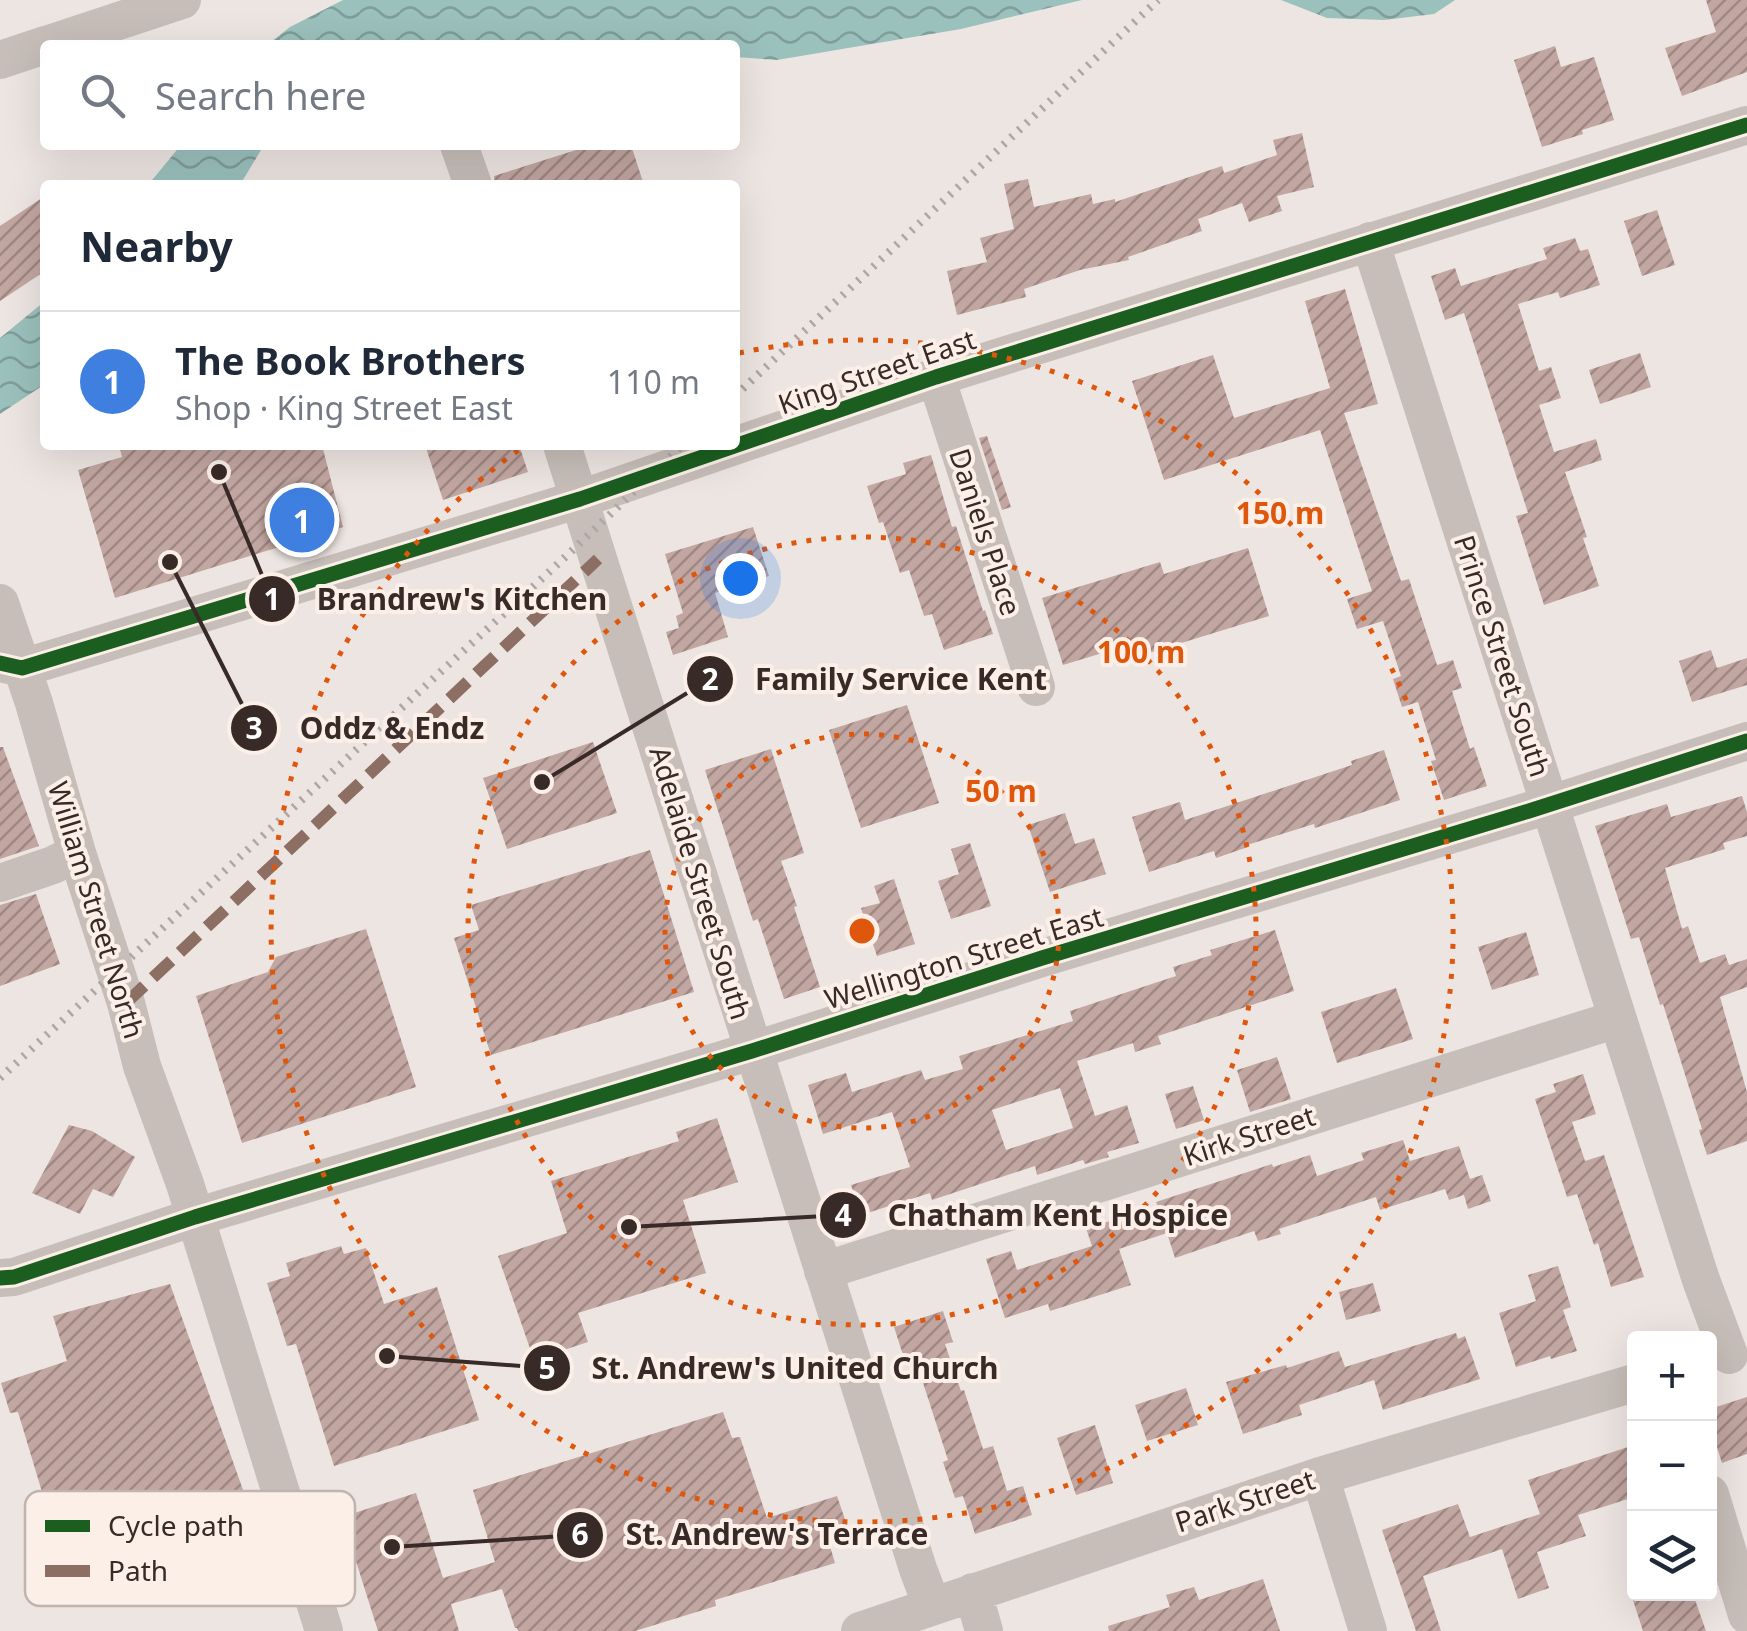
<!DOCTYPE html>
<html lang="en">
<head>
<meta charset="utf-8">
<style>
	:root { --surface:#fff; --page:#f6f6f7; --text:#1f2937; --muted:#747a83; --line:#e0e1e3; --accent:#0b8043 }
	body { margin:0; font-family:"Noto Sans",sans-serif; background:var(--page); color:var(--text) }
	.controls { position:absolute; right:30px; bottom:30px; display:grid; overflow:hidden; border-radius:10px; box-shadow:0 10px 40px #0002 }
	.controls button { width:90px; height:90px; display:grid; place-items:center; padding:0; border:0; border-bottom:2px solid var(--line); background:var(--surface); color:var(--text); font:50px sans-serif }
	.you { position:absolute; left:740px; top:578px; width:35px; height:35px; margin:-25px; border:8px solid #fff; border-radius:50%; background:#1a73e8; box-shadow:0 0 0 15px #1a73e833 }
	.badge { display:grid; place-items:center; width:65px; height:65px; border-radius:50%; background:var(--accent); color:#fff; font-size:32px; font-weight:700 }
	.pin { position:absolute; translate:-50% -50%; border:5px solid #fff; box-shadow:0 2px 10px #0006 }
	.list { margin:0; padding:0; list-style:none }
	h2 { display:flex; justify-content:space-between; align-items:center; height:130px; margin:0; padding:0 40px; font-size:42px }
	h2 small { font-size:32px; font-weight:400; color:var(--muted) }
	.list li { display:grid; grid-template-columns:65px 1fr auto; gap:30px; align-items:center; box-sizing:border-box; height:140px; padding:0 40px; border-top:2px solid var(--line) }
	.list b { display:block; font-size:38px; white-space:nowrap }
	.list p { margin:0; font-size:32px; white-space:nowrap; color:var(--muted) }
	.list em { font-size:32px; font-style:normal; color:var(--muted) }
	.icon { flex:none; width:55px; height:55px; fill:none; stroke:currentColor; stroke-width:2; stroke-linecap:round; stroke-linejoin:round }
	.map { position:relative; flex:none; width:1747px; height:1631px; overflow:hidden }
	.search { position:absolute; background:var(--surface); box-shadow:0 10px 40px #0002; left:40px; top:40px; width:700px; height:110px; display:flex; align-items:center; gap:25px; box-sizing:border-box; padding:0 35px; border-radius:10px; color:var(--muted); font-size:38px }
	.panel { position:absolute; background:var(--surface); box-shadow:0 10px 40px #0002; left:40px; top:180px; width:700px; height:270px; border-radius:10px }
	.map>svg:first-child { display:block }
</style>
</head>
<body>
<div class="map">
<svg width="1747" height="1631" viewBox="0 0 1747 1631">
	<defs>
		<pattern id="water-waves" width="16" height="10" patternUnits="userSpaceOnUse" patternTransform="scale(2.5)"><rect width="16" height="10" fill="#9bc1bd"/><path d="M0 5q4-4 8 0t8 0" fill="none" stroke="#7f9d9a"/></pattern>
		<pattern id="building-hatch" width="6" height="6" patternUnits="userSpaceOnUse" patternTransform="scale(2.5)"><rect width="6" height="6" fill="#c2a6a1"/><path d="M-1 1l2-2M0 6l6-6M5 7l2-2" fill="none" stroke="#9f8783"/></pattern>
	</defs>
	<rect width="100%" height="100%" fill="#ede5e1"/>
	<path fill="url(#water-waves)" d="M343 0H1082L961 29 777 60 735 57V45H267L290 27Z
		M1281 0H1455L1434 14 1384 20 1327 18Z
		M181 145H264L240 185H148Z
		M45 301V384L0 414V338Z"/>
	<path fill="url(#building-hatch)" fill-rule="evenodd" d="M1706 0H1747V72L1682 96 1665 48 1716 32Z
		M1555 46 1561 67 1594 57 1614 120 1582 130 1583 134 1542 147 1514 60Z
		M1302 133 1314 187 1277 196 1282 211 1249 222 1242 203 1198 219 1202 231 1128 257 1129 260 1080 270 1024 289 1026 297 957 315 947 271 987 262 980 238 1014 229 1004 184 1028 179 1034 207 1091 194 1093 204 1115 199V202L1222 166 1224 173 1277 155 1273 140Z
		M592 145H631L644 185H495L494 176Z
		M45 196V271L0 301V226Z
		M1657 210 1675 265 1642 276 1624 221Z
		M1575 238 1580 251 1588 249 1600 285 1560 298 1558 292 1518 304 1539 371 1551 367 1561 398 1539 405 1554 452 1596 439 1602 460 1565 472 1587 537 1583 538 1599 586 1544 605 1516 516 1528 513 1464 313 1445 320 1431 276 1455 268 1461 286 1547 259 1543 248Z
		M1345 289 1378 404 1344 413 1401 581 1409 579 1437 665 1453 660 1462 688 1452 691 1470 749 1474 747 1487 786 1444 800 1431 761 1436 760 1418 702 1402 707 1393 679 1401 676 1383 621 1357 629 1347 599 1372 591 1320 430 1164 480 1132 381 1213 355 1234 418 1330 388 1305 301Z
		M1640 353 1651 387 1600 404 1589 370Z
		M987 436 1011 507 1002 510 979 438Z
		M119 445H322L343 527 115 598 78 470 122 457Z
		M425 445H519L528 472 443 500Z
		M931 455 952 527 956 526 983 611 985 610 993 634 944 650 932 614 924 616 909 570 900 573 883 522 879 523 867 486 906 474 903 463Z
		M753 527 769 576 715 593 728 637 673 655 666 632 679 628 676 616 683 613 665 554Z
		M1248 548 1269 616 1139 656 1135 643 1063 665 1042 598 1160 562 1164 574Z
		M1711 650 1717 668 1747 658V685L1692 702 1679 661Z
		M907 705 939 803 861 828 829 730Z
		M593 742 617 813 507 849 483 778Z
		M0 747H3L39 846 0 859Z
		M771 749 804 853 781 861 797 906 794 907 820 987 784 999 758 919 753 921 705 770Z
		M1384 750 1400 800 1315 828 1314 824 1247 845 1248 847 1216 858 1214 851 1149 872 1132 817 1180 802 1185 820 1352 765 1351 761Z
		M1742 796 1747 812V836L1723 843 1725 849 1665 868 1682 929 1688 926 1700 963 1725 954 1729 965 1747 959V987L1720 997 1747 1092V1141L1707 1155 1699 1130 1702 1129 1663 1004 1660 1005 1639 937 1631 939 1595 826 1667 804 1671 817Z
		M1065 813 1075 844 1094 838 1106 874 1050 892 1028 825Z
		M970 843 991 906 951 919 938 881 959 874 951 849Z
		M650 850 694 992 491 1055 454 938 479 930 471 905Z
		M894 879 915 944 877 956 861 908 880 903 874 886Z
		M36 894 60 964 0 986V905Z
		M366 929 416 1087 242 1143 196 996 268 972 276 957Z
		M1275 930 1294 991 1158 1036 1161 1044 1135 1052 1133 1043 1077 1061 1095 1116 1127 1105 1139 1143 1107 1152 1109 1157 1085 1164 1083 1160 1037 1175 1035 1166 932 1200 930 1193 861 1215 851 1185 910 1167 892 1112 823 1134 808 1085 846 1073 852 1092 921 1070 925 1080 963 1069 959 1056 1073 1021 1070 1011 1176 976 1173 967 1212 955 1210 950ZM1060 1088 1073 1128 1006 1150 992 1110Z
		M1526 932 1539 975 1492 990 1478 947Z
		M1396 988 1413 1039 1337 1063 1321 1012Z
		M1277 1057 1291 1099 1250 1112 1237 1070Z
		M1583 1074 1596 1114 1572 1122 1585 1161 1604 1155 1644 1277 1611 1287 1598 1243 1594 1245 1577 1194 1567 1197 1535 1099 1556 1092 1553 1084Z
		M1193 1086 1204 1120 1176 1129 1165 1094Z
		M717 1118 738 1182 683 1200 706 1273 578 1313 588 1342 534 1360 498 1256 567 1233 551 1181 679 1141 676 1132Z
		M69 1125 92 1131 135 1157 113 1197 93 1189 80 1214 32 1193Z
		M1403 1140 1410 1161 1459 1146 1470 1179 1482 1175 1491 1201 1468 1209 1464 1195 1449 1200 1445 1189 1380 1210 1376 1197 1279 1229 1281 1234 1258 1241 1254 1231 1175 1258 1167 1233 1119 1249 1131 1285 1050 1311 1048 1304 1005 1318 986 1259 1011 1251 1017 1270 1092 1246 1086 1228 1110 1221 1111 1224 1159 1209 1156 1202 1272 1164 1273 1167 1310 1155 1317 1176 1364 1160 1361 1153Z
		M341 1246 344 1254 366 1248 384 1304 437 1287 479 1420 334 1466 296 1344 287 1346 267 1283 290 1276 286 1263Z
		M1558 1266 1571 1307 1563 1310 1577 1351 1551 1359 1550 1356 1516 1367 1499 1313 1536 1301 1528 1275Z
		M1373 1283 1381 1311 1346 1320 1339 1292Z
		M170 1284 259 1535 99 1581 70 1505 48 1512 18 1412 10 1413 1 1383 67 1361 53 1316Z
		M943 1311 953 1342 945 1344 961 1391 964 1390 983 1449 993 1446 1007 1491 1023 1486 1032 1515 975 1534 963 1496 955 1498 943 1462 948 1460 914 1355 904 1358 894 1327Z
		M1456 1333 1458 1339 1465 1336 1480 1379 1383 1410 1374 1380 1299 1405 1302 1415 1243 1434 1226 1382 1286 1365 1287 1368 1339 1351 1345 1367Z
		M1186 1388 1198 1425 1147 1441 1135 1405Z
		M1747 1397V1454L1722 1463 1710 1425V1409Z
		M723 1412 732 1438 740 1437 767 1518 837 1496 848 1528 827 1536 835 1563 715 1600 716 1606 635 1631H518L517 1628H515L502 1589 451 1604 459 1631H378L342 1517 416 1493 443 1578 495 1562 473 1490Z
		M1095 1425 1113 1483 1076 1495 1057 1438Z
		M1634 1445V1497L1578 1515 1586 1536 1537 1552 1549 1588 1518 1599 1502 1549 1423 1576 1441 1631H1416L1382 1530 1458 1504 1470 1537 1540 1514 1528 1480Z
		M1263 1579 1280 1631H1109L1108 1626 1170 1607 1166 1595 1194 1587 1199 1600Z
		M1631 1594H1693L1706 1631H1643Z"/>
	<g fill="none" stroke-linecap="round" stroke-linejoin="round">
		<path stroke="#c7beb9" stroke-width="38" d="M46 45 182 0
			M0 60 45 45
			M459 145 473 185
			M1370 241 1701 1280 1729 1355
			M936 377 1036 687
			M562 445 918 1569 932 1606
			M0 603 34 703 77 853 126 1003 142 1066 185 1184 324 1631
			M0 663 22 668 580 499 936 377 1747 125
			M0 883 53 865 77 853
			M823 1271 1617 1019
			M0 1278 14 1277 195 1217 752 1051 1042 958 1529 811 1747 741
			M1320 1476 1368 1631
			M1710 1494 1747 1615
			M973 1592 984 1631
			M860 1631 1320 1476 1634 1383"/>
		<path stroke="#aea7a4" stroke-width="8" stroke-dasharray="2.5 8" stroke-linecap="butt" d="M735 396 1158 0
			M0 1078 561 561 683 445"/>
		<path stroke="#8d6e63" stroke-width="12" stroke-dasharray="25 12" stroke-linecap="butt" d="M126 1003 598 559"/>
		<g stroke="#fbefe8" stroke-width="21">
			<path id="cycleway" d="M0 663 22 668 580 499 936 377 1747 125
				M0 1278 14 1277 195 1217 752 1051 1042 958 1529 811 1747 741"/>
		</g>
		<use href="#cycleway" stroke="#1b5e20" stroke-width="15"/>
	</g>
	<g fill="none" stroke="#df570d" stroke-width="5" stroke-dasharray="5 10">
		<circle cx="862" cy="931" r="197"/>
		<circle cx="862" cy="931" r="394"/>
		<path d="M739 353A591 591 0 1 1 523 447"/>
	</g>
	<g text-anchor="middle" stroke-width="8" stroke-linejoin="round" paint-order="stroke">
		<g font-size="28" fill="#382a27" stroke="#fbefe8">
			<text transform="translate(877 372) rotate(-19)" y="10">King Street East</text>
			<text transform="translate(985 532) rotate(72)" y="10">Daniels Place</text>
			<text transform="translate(1502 656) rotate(72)" y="10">Prince Street South</text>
			<text transform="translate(700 883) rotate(73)" y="10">Adelaide Street South</text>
			<text transform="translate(96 910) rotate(73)" y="10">William Street North</text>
			<text transform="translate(964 958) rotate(-17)" y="10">Wellington Street East</text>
			<text transform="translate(1249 1136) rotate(-18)" y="10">Kirk Street</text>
			<text transform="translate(1245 1501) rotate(-18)" y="10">Park Street</text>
		</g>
	</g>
	<rect x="25" y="1491" width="330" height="115" rx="15" fill="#fbefe8" stroke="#c0b4ae" stroke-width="2.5"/>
	<rect x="45" y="1520" width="45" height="12" fill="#1b5e20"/>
	<rect x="45" y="1565" width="45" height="12" fill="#8d6e63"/>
	<g font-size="28" fill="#382a27">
		<text x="108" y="1536">Cycle path</text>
		<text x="108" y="1581">Path</text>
	</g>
	<circle cx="862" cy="931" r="15" fill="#df570d" stroke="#fbefe8" stroke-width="5"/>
	<g font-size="30" text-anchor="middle" font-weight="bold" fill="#df570d" stroke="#fbefe8" stroke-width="8" stroke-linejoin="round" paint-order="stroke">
		<text x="1280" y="524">150 m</text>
		<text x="1141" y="663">100 m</text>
		<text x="1001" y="802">50 m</text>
	</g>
	<path fill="none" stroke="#382a27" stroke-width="4" d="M219 472L272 599M542 782L710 679M170 562L254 728M629 1227L843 1215M387 1356L547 1368M392 1547L580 1535"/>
	<g fill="#382a27" stroke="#fbefe8" stroke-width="4">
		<circle cx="219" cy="472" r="10"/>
		<circle cx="542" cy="782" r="10"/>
		<circle cx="170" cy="562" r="10"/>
		<circle cx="629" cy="1227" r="10"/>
		<circle cx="387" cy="1356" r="10"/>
		<circle cx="392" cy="1547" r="10"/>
		<circle cx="272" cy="599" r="25"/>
		<circle cx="710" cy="679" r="25"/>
		<circle cx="254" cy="728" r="25"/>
		<circle cx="843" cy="1215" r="25"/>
		<circle cx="547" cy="1368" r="25"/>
		<circle cx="580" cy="1535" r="25"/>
	</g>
	<g font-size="30" text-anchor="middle" font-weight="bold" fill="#fff">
		<text x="272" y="610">1</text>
		<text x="710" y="690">2</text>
		<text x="254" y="739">3</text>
		<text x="843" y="1226">4</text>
		<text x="547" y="1379">5</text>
		<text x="580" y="1545">6</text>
	</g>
	<g font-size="30" text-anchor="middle" font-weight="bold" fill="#382a27" stroke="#fbefe8" stroke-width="8" stroke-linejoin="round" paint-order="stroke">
		<text x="462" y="610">Brandrew's Kitchen</text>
		<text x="901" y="690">Family Service Kent</text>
		<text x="392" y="739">Oddz &amp; Endz</text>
		<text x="1058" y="1226">Chatham Kent Hospice</text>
		<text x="795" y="1379">St. Andrew's United Church</text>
		<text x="777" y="1545">St. Andrew's Terrace</text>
	</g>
</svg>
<div class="controls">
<button>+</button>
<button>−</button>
<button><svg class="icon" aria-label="layers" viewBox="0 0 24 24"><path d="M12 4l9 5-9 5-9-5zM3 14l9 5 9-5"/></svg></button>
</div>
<div class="you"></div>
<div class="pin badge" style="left:302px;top:520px;background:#3f7fe0">1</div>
<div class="search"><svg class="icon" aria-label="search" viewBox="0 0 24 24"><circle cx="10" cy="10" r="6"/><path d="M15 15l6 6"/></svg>Search here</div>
<section class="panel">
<h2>Nearby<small></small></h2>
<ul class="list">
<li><span class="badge" style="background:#3f7fe0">1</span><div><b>The Book Brothers</b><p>Shop · King Street East</p></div><em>110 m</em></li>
</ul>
</section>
</div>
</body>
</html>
